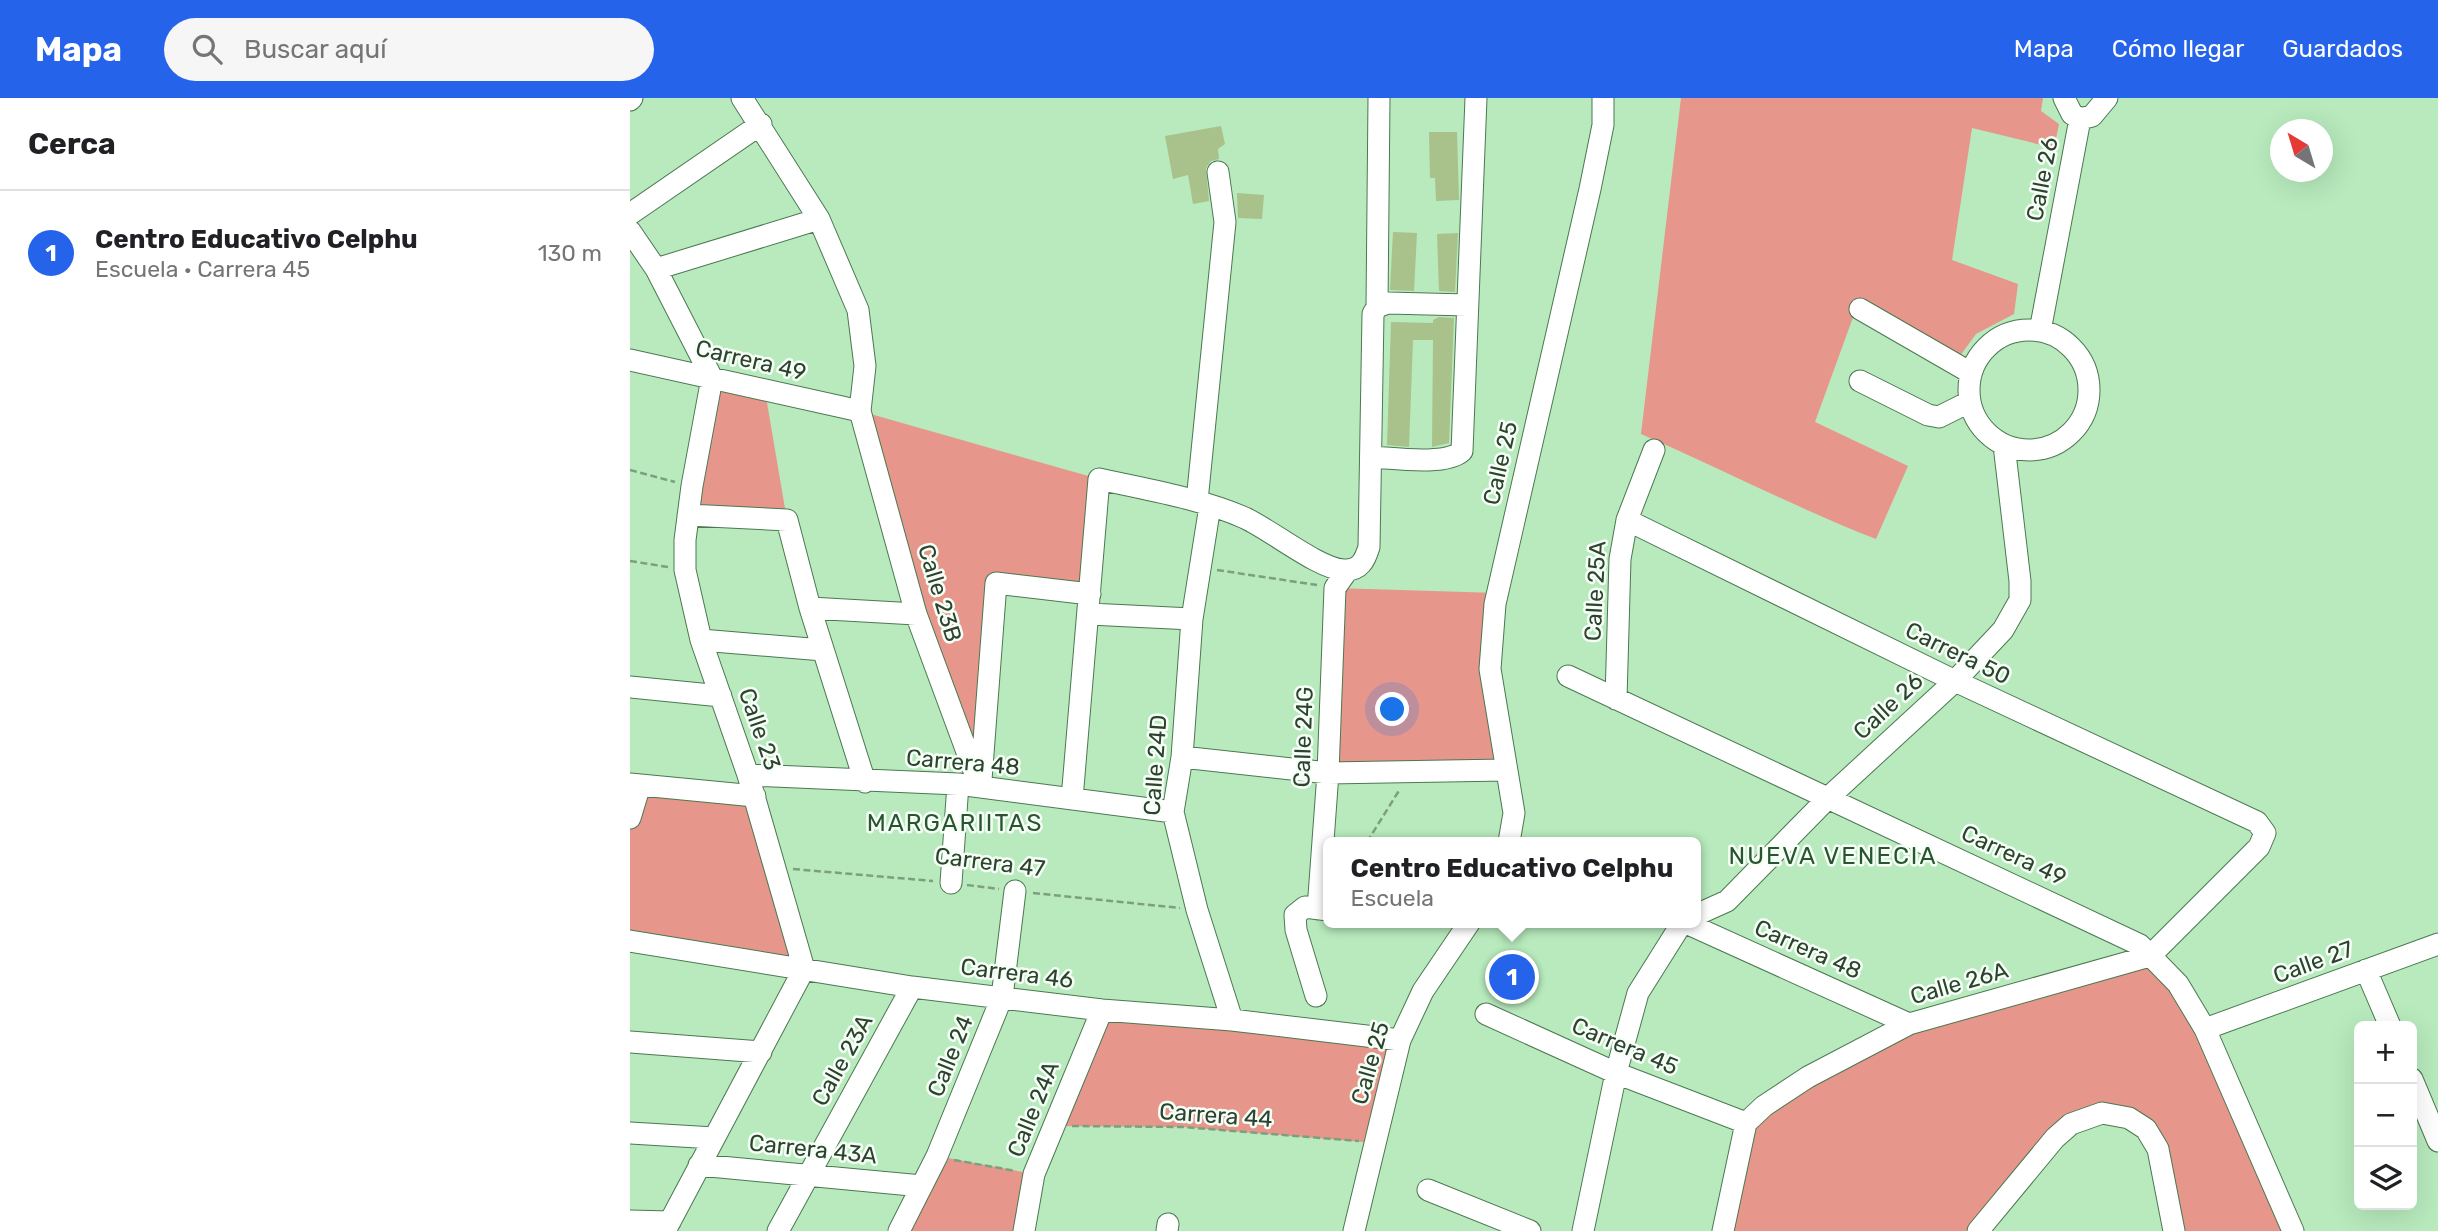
<!DOCTYPE html>
<html lang="es">
<head>
<meta charset="utf-8">
<style>
	:root { --surface:#fff; --page:#f6f6f6; --text:#202124; --muted:#757577; --line:#e0e0e0; --accent:#2563eb }
	body { margin:0; font-family:Rubik,sans-serif; background:var(--page); color:var(--text) }
	.controls { position:absolute; right:21px; bottom:21px; display:grid; overflow:hidden; border-radius:10px; box-shadow:0 7px 28px #0002 }
	.controls button { width:63px; height:63px; display:grid; place-items:center; padding:0; border:0; border-bottom:2px solid var(--line); background:var(--surface); color:var(--text); font:35px sans-serif }
	.compass { position:absolute; left:1640px; top:21px; width:63px; height:63px; border-radius:50%; background:var(--surface); box-shadow:0 7px 28px #0002; rotate:322deg }
	.you { position:absolute; left:763px; top:612px; width:24px; height:24px; margin:-18px; border:5px solid #fff; border-radius:50%; background:#1a73e8; box-shadow:0 0 0 10px #1a73e833 }
	.badge { display:grid; place-items:center; width:46px; height:46px; border-radius:50%; background:var(--accent); color:#fff; font-size:23px; font-weight:700 }
	.pin { position:absolute; translate:-50% -50%; border:4px solid #fff; box-shadow:0 2px 7px #0006 }
	.popup { position:absolute; left:693px; top:739px; width:378px; height:91px; box-sizing:border-box; display:grid; place-content:center; border-radius:10px; background:var(--surface); filter:drop-shadow(0 2px 5px #0005); font-size:23px; white-space:nowrap; color:var(--muted) }
	.popup b { font-size:26px; color:var(--text) }
	.popup::after { content:''; position:absolute; left:50%; top:100%; margin-left:-14px; border:14px solid transparent; border-top-color:var(--surface) }
	.list { margin:0; padding:0; list-style:none }
	h2 { display:flex; justify-content:space-between; align-items:center; height:91px; margin:0; padding:0 28px; font-size:30px }
	h2 small { font-size:23px; font-weight:400; color:var(--muted) }
	.list li { display:grid; grid-template-columns:46px 1fr auto; gap:21px; align-items:center; box-sizing:border-box; height:126px; padding:0 28px; border-top:2px solid var(--line) }
	.list b { display:block; font-size:26px; white-space:nowrap }
	.list p { margin:0; font-size:23px; white-space:nowrap; color:var(--muted) }
	.list em { font-size:23px; font-style:normal; color:var(--muted) }
	.icon { flex:none; width:38px; height:38px; fill:none; stroke:currentColor; stroke-width:2; stroke-linecap:round; stroke-linejoin:round }
	.map { position:relative; flex:none; width:1808px; height:1133px; overflow:hidden }
	header { display:flex; align-items:center; gap:42px; box-sizing:border-box; height:98px; padding:0 35px; background:var(--accent); color:#fff }
	header strong { font-size:33px }
	nav { display:flex; gap:38px; margin-inline-start:auto; font-size:24px }
	.search { width:490px; height:63px; background:var(--page); display:flex; align-items:center; gap:18px; box-sizing:border-box; padding:0 24px; border-radius:38px; color:var(--muted); font-size:26px }
	main { display:flex }
	aside { flex:1; background:var(--surface) }
	.map>svg:first-child { display:block }
</style>
</head>
<body>
<header>
<strong>Mapa</strong>
<div class="search"><svg class="icon" aria-label="search" viewBox="0 0 24 24"><circle cx="10" cy="10" r="6"/><path d="M15 15l6 6"/></svg>Buscar aquí</div>
<nav><a>Mapa</a><a>Cómo llegar</a><a>Guardados</a></nav>
</header>
<main>
<aside>
<h2>Cerca<small></small></h2>
<ul class="list">
<li><span class="badge">1</span><div><b>Centro Educativo Celphu</b><p>Escuela · Carrera 45</p></div><em>130 m</em></li>
</ul>
</aside>
<div class="map">
<svg width="1808" height="1133" viewBox="0 0 1808 1133">
	<rect width="100%" height="100%" fill="#b8eabd"/>
	<path fill="#e6968b" d="M1051 0H1413L1411 13 1429 26 1424 50 1342 30 1322 162 1388 186 1384 216 1346 236 1327 262 1230 200 1185 324 1278 368 1246 441C1166 410 1090 370 1011 336Z
		M82 280 135 293 157 422 58 417Z
		M230 313 469 381 460 496 367 485 350 689Z
		M705 490 868 495 860 571 875 672 698 675Z
		M10 687 125 698 174 871 0 843V720Z
		M1520 858 1548 886 1663 1133H1544L1528 1051 1499 1020 1441 1027 1348 1133H1093L1116 1025 1279 926Z
		M472 912 770 942 746 1045 553 1029 424 1028Z
		M307 1058 404 1076 394 1133H271Z"/>
	<path fill="#a9c18a" d="M591 28 595 46 588 51 589 61 581 63 576 70 579 103 563 106 558 77 543 81 535 38Z
		M799 34H827L829 102 806 103 805 80H800Z
		M607 95 634 97 632 121 608 120Z
		M763 134 787 135 784 193 760 192Z
		M828 135 825 194 809 193 807 136Z
		M809 219 824 220 819 345 802 349 803 242H783L779 349 757 347 761 224 803 225V222Z"/>
	<g fill="none" stroke-linecap="round" stroke-linejoin="round">
		<g stroke="#4b7851" stroke-width="23">
			<path id="minor" d="M112 0 189 121 228 212 235 268 230 313 286 516 350 689
				M1434 0 1442 16 1450 21 1462 18 1477 0
				M0 2 2 0
				M0 116 131 26
				M0 133 26 171 82 280 62 388 55 442V472L71 542 118 677 174 871 35 1133
				M26 171 189 121
				M747 209 749 0
				M1230 211 1341 275
				M1339 292a60 60 0 1 1 120 0a60 60 0 1 1-120 0Z
				M1410 233 1450 21
				M0 262 230 313
				M1230 283 1298 317 1309 319 1339 304
				M741 359C763 360 816 368 832 353L846 0
				M567 403 595 124 588 74
				M580 408 562 521 552 659 543 714 567 812 602 922
				M58 417 157 422 180 510 235 684
				M997 422 1325 583 1627 724 1635 735 1629 749 1520 858 1279 926 1178 979 1134 1008 1116 1025 1093 1133
				M180 510 286 516
				M459 516 562 521
				M71 542 193 552
				M938 578 1510 847 1548 886 1575 931 1663 1133
				M0 589 91 598
				M986 601 990 461 997 422 1024 352
				M552 659 698 675 875 672
				M118 677 328 686 543 714
				M351 682 366 485 460 496
				M0 686 125 698
				M442 701 469 381C518 392 569 400 615 420 641 432 689 471 714 472 730 473 735 462 739 449L743 216 747 209 758 205 837 207
				M0 720 10 687
				M879 744 884 715 860 571 865 506 960 91 973 27V0
				M321 785 328 686
				M688 811 698 675 705 490 717 473
				M1066 817 1097 803 1199 699 1325 583 1373 532 1390 502V483L1374 347
				M1056 825 1279 926
				M0 843 282 889 472 912 602 922 770 942
				M1736 872 1760 928
				M686 898 666 832 665 817 675 809 698 812
				M856 916 986 975 1116 1025
				M1575 931 1808 846
				M0 944 131 954
				M1782 981 1808 1043
				M0 1035 84 1040
				M69 1067 292 1088
				M798 1092 900 1133
				M0 1123 40 1124
				M148 1133 282 889
				M269 1133 307 1058 372 899 385 793
				M394 1133 404 1076 472 912
				M537 1133 538 1126
				M724 1133 770 942 793 893 839 825
				M953 1133 986 975 1008 895 1052 825
				M1348 1133 1425 1040 1441 1026 1472 1015 1499 1020 1516 1031 1528 1051 1544 1133"/>
		</g>
		<path stroke="#7ca07f" stroke-width="2.5" stroke-dasharray="7 3.5" stroke-linecap="butt" d="M0 372 45 384
			M0 463 38 469
			M587 472 687 487
			M737 744 770 691
			M163 771 303 783
			M337 787 369 791
			M403 795 550 810
			M442 1028 553 1029 729 1043
			M324 1062 386 1073"/>
		<use href="#minor" stroke="#fff" stroke-width="21"/>
	</g>
	<g text-anchor="middle" stroke-width="5" stroke-linejoin="round" paint-order="stroke">
		<g font-size="23" fill="#2e4230" stroke="#f5fff6">
			<text transform="translate(1412 81) rotate(-79)" y="8">Calle 26</text>
			<text transform="translate(121 262) rotate(13)" y="8">Carrera 49</text>
			<text transform="translate(870 365) rotate(-77)" y="8">Calle 25</text>
			<text transform="translate(965 493) rotate(-87)" y="8">Calle 25A</text>
			<text transform="translate(310 495) rotate(73)" y="8">Calle 23B</text>
			<text transform="translate(1328 555) rotate(26)" y="8">Carrera 50</text>
			<text transform="translate(1258 608) rotate(-43)" y="8">Calle 26</text>
			<text transform="translate(130 631) rotate(71)" y="8">Calle 23</text>
			<text transform="translate(673 639) rotate(-88)" y="8">Calle 24G</text>
			<text transform="translate(333 664) rotate(5)" y="8">Carrera 48</text>
			<text transform="translate(525 667) rotate(-86)" y="8">Calle 24D</text>
			<text transform="translate(1384 757) rotate(25)" y="8">Carrera 49</text>
			<text transform="translate(360 764) rotate(7)" y="8">Carrera 47</text>
			<text transform="translate(1178 851) rotate(24)" y="8">Carrera 48</text>
			<text transform="translate(1683 864) rotate(-20)" y="8">Calle 27</text>
			<text transform="translate(387 875) rotate(7)" y="8">Carrera 46</text>
			<text transform="translate(1329 885) rotate(-16)" y="8">Calle 26A</text>
			<text transform="translate(995 948) rotate(23)" y="8">Carrera 45</text>
			<text transform="translate(320 958) rotate(-68)" y="8">Calle 24</text>
			<text transform="translate(212 962) rotate(-61)" y="8">Calle 23A</text>
			<text transform="translate(740 965) rotate(-74)" y="8">Calle 25</text>
			<text transform="translate(403 1011) rotate(-68)" y="8">Calle 24A</text>
			<text transform="translate(586 1017) rotate(4)" y="8">Carrera 44</text>
			<text transform="translate(183 1051) rotate(6)" y="8">Carrera 43A</text>
		</g>
		<g font-size="24" letter-spacing="2" fill="#285530" stroke="#f5fff6">
			<text x="325" y="733">MARGARIITAS</text>
			<text x="1203" y="766">NUEVA VENECIA</text>
		</g>
	</g>
</svg>
<div class="controls">
<button>+</button>
<button>−</button>
<button><svg class="icon" aria-label="layers" viewBox="0 0 24 24"><path d="M12 4l9 5-9 5-9-5zM3 14l9 5 9-5"/></svg></button>
</div>
<svg class="compass" viewBox="-18 -18 36 36"><path d="M0-13l5 13h-10z" fill="#e53935"/><path d="M0 13l5-13h-10z" fill="#757577"/></svg>
<div class="you"></div>
<div class="pin badge" style="left:882px;top:879px">1</div>
<div class="popup"><b>Centro Educativo Celphu</b>Escuela</div>
</div>
</main>
</body>
</html>
